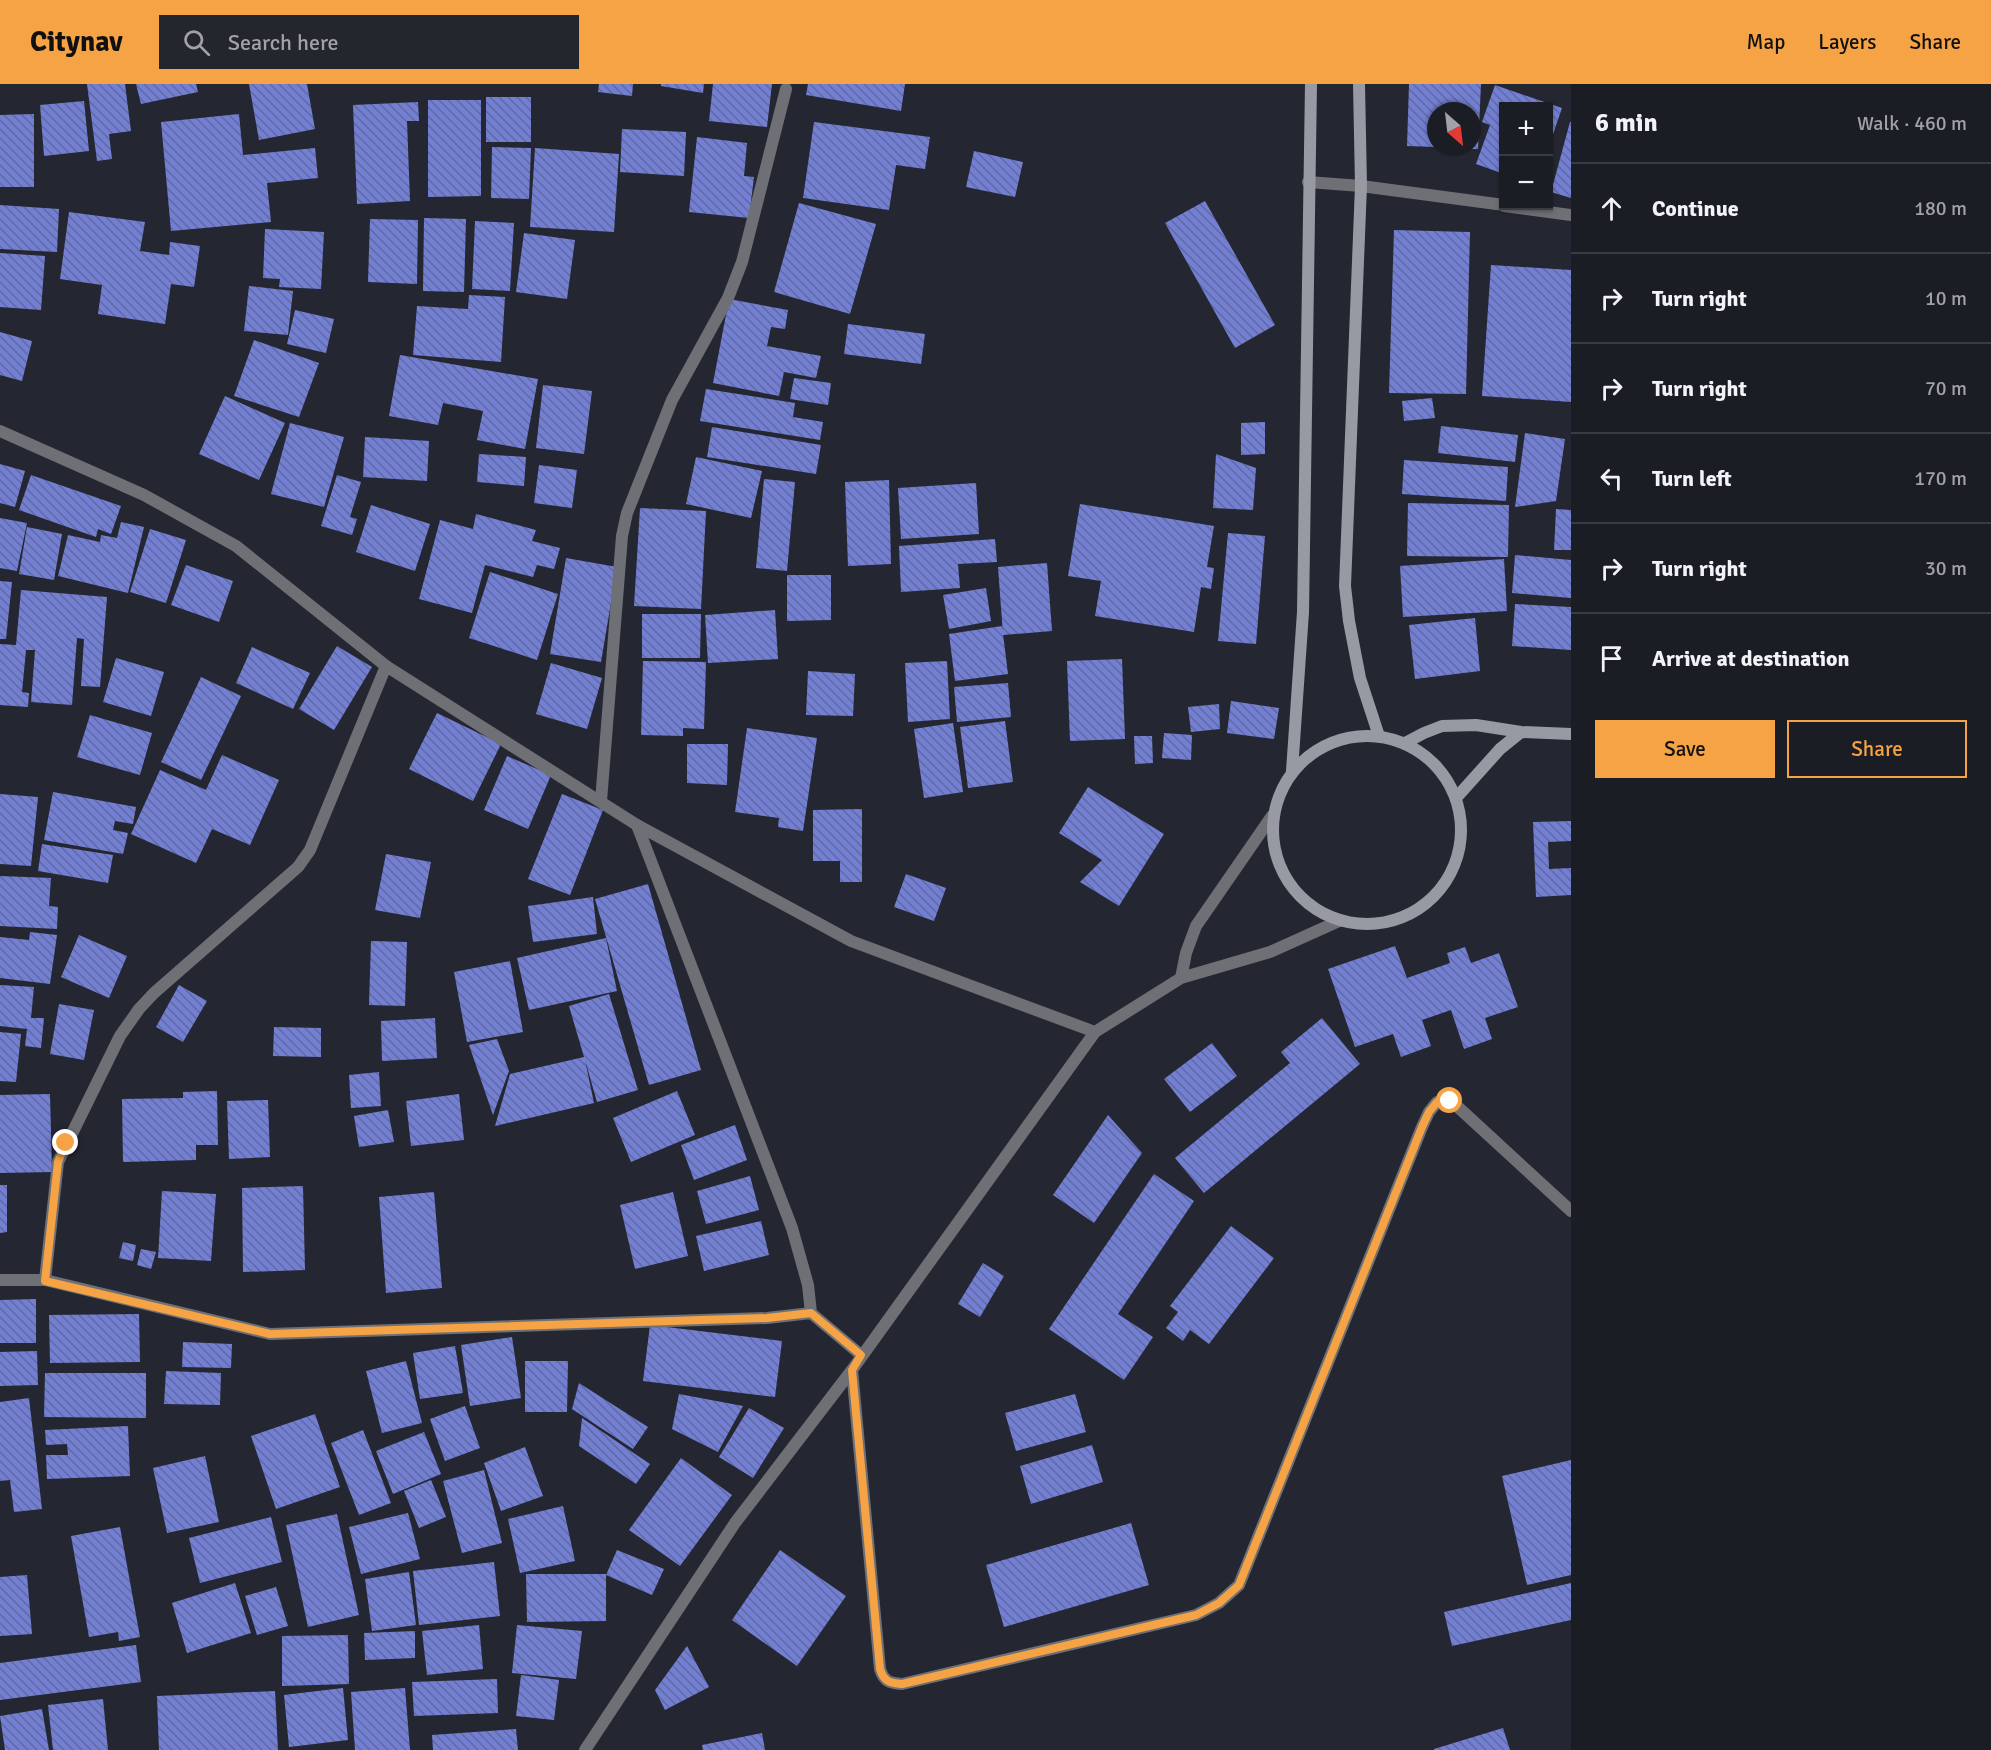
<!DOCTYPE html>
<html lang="en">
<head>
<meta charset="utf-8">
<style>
	:root { --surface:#1b1d25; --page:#24262d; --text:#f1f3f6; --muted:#a0a2a7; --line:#393b42; --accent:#f5a345 }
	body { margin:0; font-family:Signika,sans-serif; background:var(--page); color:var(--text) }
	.controls { position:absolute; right:18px; top:18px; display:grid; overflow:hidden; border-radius:0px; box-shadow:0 2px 4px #0004 }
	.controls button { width:54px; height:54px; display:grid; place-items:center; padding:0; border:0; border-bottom:2px solid var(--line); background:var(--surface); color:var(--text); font:30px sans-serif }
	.compass { position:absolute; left:1427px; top:18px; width:54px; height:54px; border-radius:50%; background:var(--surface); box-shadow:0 2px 4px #0004; rotate:152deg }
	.stop { position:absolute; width:18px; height:18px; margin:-14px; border:4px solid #f5a345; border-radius:50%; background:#fff }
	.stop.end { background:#f5a345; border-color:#fff; box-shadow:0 2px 6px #0008 }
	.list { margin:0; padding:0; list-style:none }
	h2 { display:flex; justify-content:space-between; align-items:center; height:78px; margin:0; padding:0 24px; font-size:26px }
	h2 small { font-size:20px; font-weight:400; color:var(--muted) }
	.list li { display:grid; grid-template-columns:39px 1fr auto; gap:18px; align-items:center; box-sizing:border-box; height:90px; padding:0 24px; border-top:2px solid var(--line) }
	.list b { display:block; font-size:22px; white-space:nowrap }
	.list em { font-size:20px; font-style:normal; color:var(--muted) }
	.actions { display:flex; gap:12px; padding:18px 24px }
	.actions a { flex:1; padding:14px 0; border:2px solid var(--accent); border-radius:0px; text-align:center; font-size:21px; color:var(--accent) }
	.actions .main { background:var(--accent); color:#111 }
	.icon { flex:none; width:33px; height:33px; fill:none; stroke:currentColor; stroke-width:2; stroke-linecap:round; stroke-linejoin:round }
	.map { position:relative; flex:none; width:1571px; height:1666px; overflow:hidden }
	header { display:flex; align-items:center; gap:36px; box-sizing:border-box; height:84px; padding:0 30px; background:var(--accent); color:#111 }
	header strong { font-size:28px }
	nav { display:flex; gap:33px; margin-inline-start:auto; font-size:21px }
	.search { width:420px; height:54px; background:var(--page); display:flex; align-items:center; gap:15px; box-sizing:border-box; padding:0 21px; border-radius:0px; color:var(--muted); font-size:22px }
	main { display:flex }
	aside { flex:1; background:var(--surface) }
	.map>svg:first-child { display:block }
</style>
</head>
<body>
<header>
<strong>Citynav</strong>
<div class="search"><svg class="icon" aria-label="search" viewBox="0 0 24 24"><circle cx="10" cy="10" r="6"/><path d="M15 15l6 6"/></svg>Search here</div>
<nav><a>Map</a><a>Layers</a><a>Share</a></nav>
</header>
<main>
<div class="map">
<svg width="1571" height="1666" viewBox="0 0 1571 1666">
	<defs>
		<pattern id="building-back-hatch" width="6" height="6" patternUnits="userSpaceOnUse" patternTransform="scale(1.5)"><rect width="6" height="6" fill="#737fd3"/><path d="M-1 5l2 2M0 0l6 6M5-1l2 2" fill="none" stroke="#6069a0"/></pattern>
	</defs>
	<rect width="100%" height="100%" fill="#242731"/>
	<path fill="url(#building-back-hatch)" d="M87 0H125L131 47 109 50 112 75 97 77Z
		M136 0H196L198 8 141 20Z
		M249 0H307L315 45 259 56Z
		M599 0H633L632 12 598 8Z
		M661 0H704L703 9 661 2Z
		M713 0H772L767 43 709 37Z
		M808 0H905L901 27 806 11Z
		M1409 0H1481L1478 65H1472V27H1436V63L1407 62Z
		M1495 1 1562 24 1549 62 1548 22H1504V90L1476 80 1490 41 1482 38Z
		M486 13H531V58H486Z
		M428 16H481V112L428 113Z
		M84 17 89 67 44 72 40 21Z
		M418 18 419 37H407L410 117 357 120 353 21Z
		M34 30V103H0V31Z
		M239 30 243 71 315 64 318 94 267 99 271 138 171 147 161 38Z
		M814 38 930 53 925 85 896 81 889 126 803 114Z
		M1570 38H1571V114L1551 108Z
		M622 45 686 48 684 92 620 88Z
		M697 53 747 59 744 92 754 93 749 134 689 128Z
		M492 63 531 64 529 115 491 114Z
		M535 64 619 70 614 148 530 143Z
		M974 67 1023 78 1015 113 966 103Z
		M1205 117 1275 241 1235 264 1165 139Z
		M799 119 876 140 850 230 774 208Z
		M0 121 59 125 57 168 0 165Z
		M69 128 145 138 140 167 169 171 170 158 200 162 194 203 171 200 165 240 98 230 102 201 60 195Z
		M424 134 466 135 464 208 423 207Z
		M370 135 418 136 417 200 368 198Z
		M475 137 514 139 510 207 472 205Z
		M265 145 324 148 321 205 279 203 280 195 263 194Z
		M1394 146 1470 148 1466 310 1389 309Z
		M524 149 575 156 567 215 516 208Z
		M0 169 45 172 41 226 0 223Z
		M1491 181 1571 186V318L1482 312Z
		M249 202 293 207 288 251 244 247Z
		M469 211 505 213 501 278 413 271 417 222 468 225Z
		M729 215 788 226 785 245 771 243 767 262 821 272 816 294 784 288 779 312 713 299Z
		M295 226 334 235 326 269 287 260Z
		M848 240 925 250 921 280 844 270Z
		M0 248 32 257 22 297 0 291Z
		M254 256 319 279 299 333 234 312Z
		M400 271 538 295 525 365 477 356 483 327 443 319 438 341 389 332Z
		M794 294 831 299 828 321 790 315Z
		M543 301 592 307 584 370 536 364Z
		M706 305 795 319 793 333 823 338 820 356 700 337Z
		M225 312 285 339 259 396 199 370Z
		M1432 314 1435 334 1404 337 1402 317Z
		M1265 338V370L1241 371V339Z
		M290 339 344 353 324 423 271 410Z
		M1441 342 1518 351 1515 378 1438 369Z
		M712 343 821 361 816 390 707 373Z
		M1525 349 1565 355 1556 417 1515 423Z
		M365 353 429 357 427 397 363 393Z
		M479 370 526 373 524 402 477 398Z
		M1216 370 1256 384 1253 426 1213 424Z
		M696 373 762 387 751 434 686 420Z
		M1404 376 1508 383 1506 417 1402 410Z
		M0 380 25 387 15 423 0 419Z
		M539 381 577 386 572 424 534 419Z
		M31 391 121 422 111 450 98 445 96 453 19 426Z
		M337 391 361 398 350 433 357 435 352 451 321 442Z
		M764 395 795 398 787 487 756 484Z
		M889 396 891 480 848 482 845 398Z
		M976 399 979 450 901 455 898 404Z
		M1408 419 1509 421 1508 473 1407 472Z
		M1080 420 1214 442 1207 483 1214 484 1211 505 1201 503 1194 548 1095 532 1101 497 1068 492Z
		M371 421 430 440 415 487 356 468Z
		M640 424 706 427 701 525 634 522Z
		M1556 425 1571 426V466H1554Z
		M476 430 536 446 532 457 560 464 554 485 537 481 533 493 485 481 472 529 419 515 440 436 473 445Z
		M0 434 27 439 17 487 0 484Z
		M121 438 144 443 128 509 58 492 68 451 100 458 101 451 117 454Z
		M27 443 62 450 54 496 19 490Z
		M150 445 186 456 166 519 130 508Z
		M1228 449 1265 452 1256 560 1218 557Z
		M995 455 997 478 958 480 960 504 901 508 899 462Z
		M1515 471 1571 476V514L1512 509Z
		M566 474 617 483 601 578 550 570Z
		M1504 475 1507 527 1403 533 1400 482Z
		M1047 479 1052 547 1003 551 998 483Z
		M186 481 233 497 219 538 171 521Z
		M490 488 558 510 537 576 469 554Z
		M787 491H831V536L787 537Z
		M0 497 12 498 6 555H0Z
		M986 504 991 537 949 545 943 511Z
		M21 506 107 513 100 603 81 602 84 555 77 554 72 621 31 618 35 566H26L22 608 29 609 28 623 0 621V560L16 561Z
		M1515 520 1571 523V566L1512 562Z
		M775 526 778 575 708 579 705 531Z
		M642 530H701L700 574H642Z
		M1475 534 1480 587 1415 595 1409 541Z
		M1002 542 1008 590 955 597 949 550Z
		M337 562 372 583 334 646 299 625Z
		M252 563 310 589 293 625 236 599Z
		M116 574 164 588 151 632 103 618Z
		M1122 575 1125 655 1070 657 1067 577Z
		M643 577 706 578 704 645 683 644V652L641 651Z
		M947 577 950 635 908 638 905 579Z
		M551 579 602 594 587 645 536 630Z
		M808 587 855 590 853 632 806 631Z
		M201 593 241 612 201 696 161 678Z
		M1008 599 1011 633 957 638 954 603Z
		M1231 617 1279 624 1274 655 1227 649Z
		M1219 620 1220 645 1191 648 1188 623Z
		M437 629 501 660 473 717 409 685Z
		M90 631 152 649 140 691 77 673Z
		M1005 637 1013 698 968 704 960 643Z
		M953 639 963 708 924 714 914 645Z
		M747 644 817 654 803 747 778 743 779 734 735 728Z
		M1164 649 1192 651 1191 676 1162 674Z
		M1134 652H1152L1153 679 1135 680Z
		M687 660H728L727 701 687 699Z
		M222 671 279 696 250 761 212 745 196 779 131 750 160 686 206 706Z
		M507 672 551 691 528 745 484 726Z
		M1088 703 1164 750 1119 822 1080 798 1102 776 1059 749Z
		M53 708 136 723 133 740 115 737 113 746 128 749 123 770 44 756Z
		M0 710 38 713 31 782 0 780Z
		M562 710 603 726 570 811 528 795Z
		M862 725V798H840V777H813V726Z
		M1571 737V757L1548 758 1549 785 1571 784V811L1536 813 1533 738Z
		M42 760 113 771 108 799 38 787Z
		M386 770 431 778 420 834 375 826Z
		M906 790 946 804 934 837 894 823Z
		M0 792 51 794 49 822 58 823 57 845 0 842Z
		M648 800 701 986 649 1001 595 815Z
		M593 813 597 850 533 858 528 822Z
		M30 848 57 851 50 900 0 894V853L29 856Z
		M79 851 127 872 109 914 61 893Z
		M606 854 617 907 529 926 517 874Z
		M371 857 407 858 405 922 369 921Z
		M1395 862 1407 894 1450 879 1447 869 1465 863 1471 879 1499 869 1518 923 1485 934 1492 955 1464 965 1451 926 1422 936 1431 962 1401 973 1393 950 1355 963 1328 885Z
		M510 877 523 948 467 958 454 888Z
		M0 901 34 903 31 934H44L41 964 25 962 27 945 0 942Z
		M179 901 207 917 183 958 156 943Z
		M609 910 638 1006 597 1018 585 976 594 1019 495 1042 510 990 584 973 569 922Z
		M59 920 94 926 84 976 50 970Z
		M435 934 437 974 382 977 381 937Z
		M1322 934 1360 980 1204 1109 1175 1074 1290 979 1281 968Z
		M274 943 321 944V973L273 972Z
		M0 948 21 950 16 998 0 997Z
		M497 955 509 987 493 1031 469 961Z
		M1212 959 1237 992 1190 1028 1164 995Z
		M379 988 381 1022 351 1024 349 991Z
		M217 1007 218 1061H196V1076L123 1078 122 1015 183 1014V1008Z
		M677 1007 695 1051 631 1078 613 1034Z
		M50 1010 52 1088 0 1089V1011Z
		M459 1010 464 1056 411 1062 406 1017Z
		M268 1016 270 1073 229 1075 227 1017Z
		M388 1026 394 1058 359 1063 354 1032Z
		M1108 1031 1142 1069 1094 1139 1053 1111Z
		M735 1041 747 1076 694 1096 681 1061Z
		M1154 1090 1194 1117 1118 1230 1153 1253 1124 1296 1049 1245Z
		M750 1092 759 1126 706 1140 697 1107Z
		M0 1101H7V1148L0 1149Z
		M303 1102 305 1186 243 1188 242 1104Z
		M162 1107 216 1110 211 1177 158 1174Z
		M434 1108 442 1204 386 1209 379 1113Z
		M673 1108 688 1172 635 1185 620 1121Z
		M761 1137 769 1171 704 1187 696 1152Z
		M1231 1142 1274 1174 1209 1260 1190 1246 1183 1257 1166 1244 1178 1228 1170 1222Z
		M123 1158 136 1161 133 1177 119 1174Z
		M141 1165 156 1168 151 1185 137 1181Z
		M983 1179 1004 1192 980 1233 958 1220Z
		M36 1215V1259H0V1216Z
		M139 1230 140 1278 50 1279 49 1231Z
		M650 1241 782 1257 775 1313 643 1297Z
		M512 1253 521 1314 470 1322 461 1261Z
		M183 1258 232 1260 231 1284 182 1283Z
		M455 1262 463 1309 420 1315 413 1269Z
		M37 1267 38 1301 0 1302V1268Z
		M406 1277 422 1339 382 1349 366 1287Z
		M525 1277H568L567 1328H525Z
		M166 1287 221 1289 220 1321 164 1320Z
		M45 1289H146V1334L44 1333Z
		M579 1299 648 1343 633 1365 572 1325Z
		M679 1310 743 1322 718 1368 672 1345Z
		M1075 1310 1086 1348 1016 1367 1005 1329Z
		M29 1314 42 1425 14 1428 10 1396 0 1397V1318Z
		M465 1322 480 1364 445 1377 430 1335Z
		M749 1324 784 1344 753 1394 719 1373Z
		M315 1330 340 1403 276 1425 251 1352Z
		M582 1334 650 1380 636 1400 579 1362Z
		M128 1342 130 1392 47 1395 46 1371H68L67 1360 46 1361 45 1346Z
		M363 1346 391 1419 359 1431 331 1359Z
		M424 1348 441 1390 393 1410 376 1367Z
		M1092 1361 1103 1398 1031 1420 1020 1382Z
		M525 1363 543 1412 501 1427 484 1379Z
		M205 1372 219 1438 167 1449 153 1384Z
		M681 1374 732 1411 680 1482 629 1446Z
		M1571 1376V1491L1527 1501 1502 1392Z
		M484 1386 502 1459 462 1469 443 1397Z
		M431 1396 446 1433 419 1444 404 1407Z
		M563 1422 575 1477 520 1489 508 1435Z
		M408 1429 420 1475 361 1490 349 1443Z
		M337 1430 359 1531 308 1543 286 1441Z
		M271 1433 282 1478 200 1499 189 1454Z
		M1131 1439 1149 1501 1004 1543 986 1481Z
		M120 1443 140 1553 119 1557 118 1548 89 1553 71 1452Z
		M617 1466 664 1485 652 1511 606 1491Z
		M780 1466 846 1512 797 1582 732 1536Z
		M494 1478 500 1532 419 1541 413 1487Z
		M409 1488 416 1541 372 1547 365 1495Z
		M526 1490H606V1537L527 1538Z
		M27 1491 32 1550 0 1552V1493Z
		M235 1499 251 1549 187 1569 172 1519Z
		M1571 1499V1536L1452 1562 1444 1528Z
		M276 1503 288 1542 257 1551 245 1512Z
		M479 1541 483 1585 427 1591 422 1547Z
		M517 1541 582 1547 576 1595 512 1589Z
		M415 1547V1574L365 1576 364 1549Z
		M348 1551 349 1600 282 1602V1552Z
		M136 1561 141 1598 0 1616V1579Z
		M687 1562 709 1603 665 1626 655 1606Z
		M521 1591 559 1596 554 1636 516 1632Z
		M497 1595 498 1629 414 1632 412 1598Z
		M343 1604 348 1656 289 1663 284 1611Z
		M405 1604 410 1666H355L351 1608Z
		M275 1607 278 1666H159L157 1612Z
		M103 1615 108 1666H53L48 1621Z
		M42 1625 49 1666H5L0 1632Z
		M1503 1644 1510 1666H1434V1665Z
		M516 1645 518 1666H433L432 1651Z
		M762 1649 765 1666H703L702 1661Z"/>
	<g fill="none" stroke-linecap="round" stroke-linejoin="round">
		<path stroke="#6f7076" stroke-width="12" d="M852 1286 880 1585C884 1598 890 1599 902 1600L1196 1531 1219 1519 1239 1501 1422 1043 1429 1028 1437 1018 1450 1017 1459 1024 1571 1127"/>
		<path stroke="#6f7076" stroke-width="12" d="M1308 98 1361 102 1504 121
			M1504 122 1571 131
			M601 717 622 452 627 429 672 316 728 214 742 178 786 5
			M637 741 792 1144 808 1201 811 1229
			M0 1196H45L270 1250 767 1234 811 1229 861 1271
			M45 1196 58 1078 120 952 139 925 154 909 298 783 310 766 386 582"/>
		<path stroke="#6f7076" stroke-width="12" d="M0 347 144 411 236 462 386 582 637 741 851 857 1095 948
			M1181 894 1186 869 1196 842 1272 732
			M585 1666 735 1439 852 1286 1095 948 1181 894 1270 868 1339 837"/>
		<path stroke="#989aa3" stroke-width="12" d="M1359 0 1361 102 1345 502 1349 537 1360 594 1379 652
			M1273 746a94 94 0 1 1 188 0a94 94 0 1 1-188 0Z
			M1405 659 1424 649 1442 642 1476 641 1521 648 1571 650
			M1292 687 1303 528 1311 0
			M1456 714 1500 665 1521 648"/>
	</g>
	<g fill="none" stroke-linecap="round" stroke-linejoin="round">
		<path stroke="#f5a345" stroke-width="8" d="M66 1059 58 1078 45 1197 270 1250 767 1234 811 1229 861 1271 852 1286 880 1585C884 1598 890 1599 902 1600L1196 1531 1219 1519 1239 1501 1422 1043 1429 1028 1437 1018 1450 1017"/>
	</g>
</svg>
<div class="controls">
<button>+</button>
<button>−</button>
</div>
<svg class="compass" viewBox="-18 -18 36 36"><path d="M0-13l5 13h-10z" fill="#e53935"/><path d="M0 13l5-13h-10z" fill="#a0a2a7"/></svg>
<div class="stop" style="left:1450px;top:1017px"></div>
<div class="stop end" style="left:66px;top:1059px"></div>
</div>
<aside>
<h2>6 min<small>Walk · 460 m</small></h2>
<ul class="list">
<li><svg class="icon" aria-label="ahead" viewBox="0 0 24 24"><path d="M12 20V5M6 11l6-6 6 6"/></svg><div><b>Continue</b></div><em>180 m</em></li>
<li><svg class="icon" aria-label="right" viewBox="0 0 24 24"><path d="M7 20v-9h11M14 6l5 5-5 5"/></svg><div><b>Turn right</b></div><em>10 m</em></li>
<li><svg class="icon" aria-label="right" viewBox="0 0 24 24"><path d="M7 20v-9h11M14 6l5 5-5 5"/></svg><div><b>Turn right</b></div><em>70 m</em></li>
<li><svg class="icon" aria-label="left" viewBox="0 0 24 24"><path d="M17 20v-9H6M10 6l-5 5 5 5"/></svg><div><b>Turn left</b></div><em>170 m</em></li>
<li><svg class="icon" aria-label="right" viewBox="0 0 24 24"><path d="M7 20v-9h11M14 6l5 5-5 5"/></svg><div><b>Turn right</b></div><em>30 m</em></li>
<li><svg class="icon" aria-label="arrive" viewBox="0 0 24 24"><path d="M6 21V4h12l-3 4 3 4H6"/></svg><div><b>Arrive at destination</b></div></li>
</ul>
<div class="actions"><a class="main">Save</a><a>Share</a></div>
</aside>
</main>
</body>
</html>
